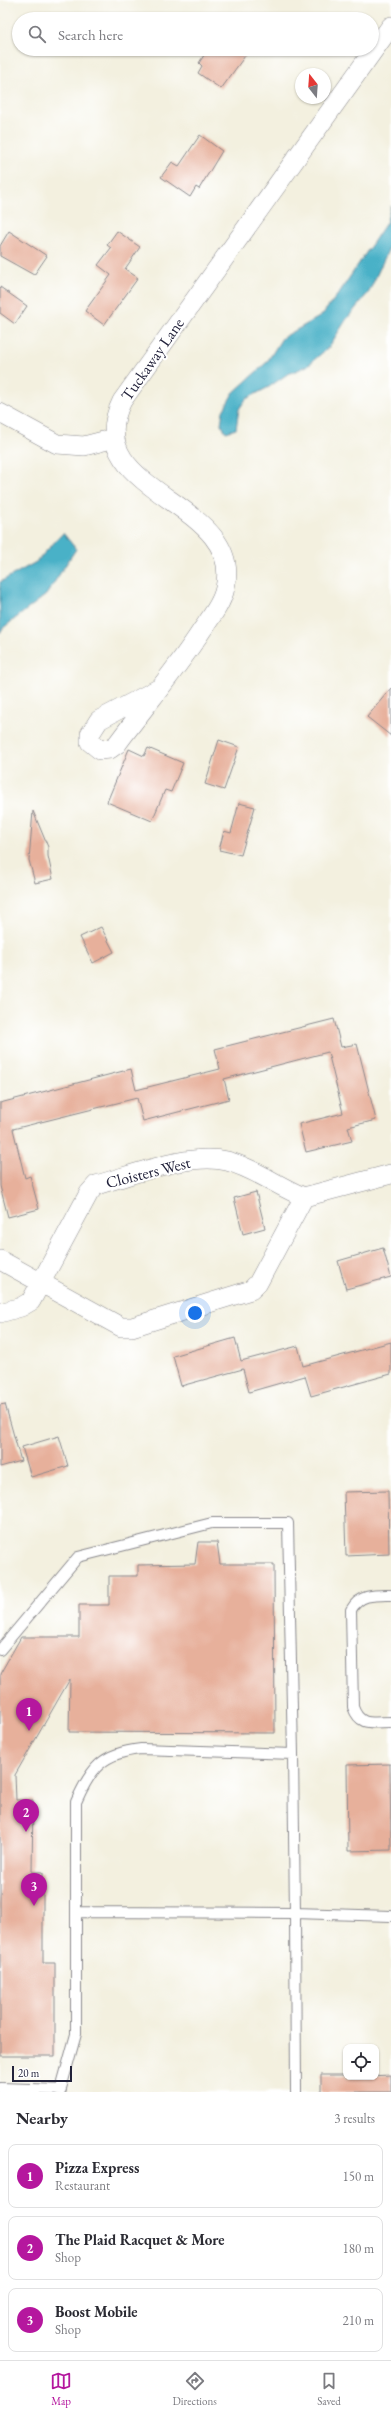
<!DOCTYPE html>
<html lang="en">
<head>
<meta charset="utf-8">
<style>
	:root { --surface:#fff; --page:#f7f7f7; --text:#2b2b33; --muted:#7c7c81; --line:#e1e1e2; --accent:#b5179e }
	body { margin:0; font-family:"EB Garamond",serif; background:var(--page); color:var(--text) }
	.controls { position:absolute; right:12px; bottom:12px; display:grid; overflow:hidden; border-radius:8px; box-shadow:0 1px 3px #0004 }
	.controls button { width:36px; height:36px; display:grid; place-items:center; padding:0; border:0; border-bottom:1px solid var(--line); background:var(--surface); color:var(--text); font:20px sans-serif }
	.compass { position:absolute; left:295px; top:68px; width:36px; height:36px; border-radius:50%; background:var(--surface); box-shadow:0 1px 3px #0004; rotate:343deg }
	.scale { position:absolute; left:12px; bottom:10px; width:60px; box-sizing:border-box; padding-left:4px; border:2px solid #22223b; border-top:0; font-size:11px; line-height:14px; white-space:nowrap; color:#22223b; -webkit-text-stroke:3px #fff; paint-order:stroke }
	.you { position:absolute; left:195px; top:1313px; width:14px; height:14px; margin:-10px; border:3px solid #fff; border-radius:50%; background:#1a73e8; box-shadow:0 0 0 6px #1a73e833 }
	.badge { display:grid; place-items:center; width:26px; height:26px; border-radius:50%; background:var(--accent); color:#fff; font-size:13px; font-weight:700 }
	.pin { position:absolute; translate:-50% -33px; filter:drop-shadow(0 1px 2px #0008) }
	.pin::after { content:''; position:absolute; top:21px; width:14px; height:12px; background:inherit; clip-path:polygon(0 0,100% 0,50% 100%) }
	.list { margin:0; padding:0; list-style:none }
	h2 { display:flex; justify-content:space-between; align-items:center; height:52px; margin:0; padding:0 16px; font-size:17px }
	h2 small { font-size:13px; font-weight:400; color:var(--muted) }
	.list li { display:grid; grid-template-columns:26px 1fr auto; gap:12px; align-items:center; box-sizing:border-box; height:64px; margin:0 8px 8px; padding:0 8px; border:1px solid var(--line); border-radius:8px }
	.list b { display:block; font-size:15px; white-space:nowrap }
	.list p { margin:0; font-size:13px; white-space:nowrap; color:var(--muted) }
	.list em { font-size:13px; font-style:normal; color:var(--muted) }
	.icon { flex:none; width:22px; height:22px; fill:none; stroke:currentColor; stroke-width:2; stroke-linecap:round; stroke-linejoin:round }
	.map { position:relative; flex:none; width:391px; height:2092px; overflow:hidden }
	.search { position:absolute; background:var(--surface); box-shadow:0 1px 3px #0004; left:12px; right:12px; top:12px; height:44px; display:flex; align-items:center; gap:10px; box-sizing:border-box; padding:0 14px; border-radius:22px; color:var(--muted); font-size:15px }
	.sheet { height:268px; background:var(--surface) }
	nav { display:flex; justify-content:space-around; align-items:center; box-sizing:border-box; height:56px; border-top:1px solid var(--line); background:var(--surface); font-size:11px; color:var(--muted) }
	nav a { display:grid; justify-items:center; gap:2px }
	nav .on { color:var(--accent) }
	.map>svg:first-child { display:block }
</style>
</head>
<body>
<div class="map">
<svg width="391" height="2092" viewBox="0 0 391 2092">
	<rect width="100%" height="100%" fill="#fff"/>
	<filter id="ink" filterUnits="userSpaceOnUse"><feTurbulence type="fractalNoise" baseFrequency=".025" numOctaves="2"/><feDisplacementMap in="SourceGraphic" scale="8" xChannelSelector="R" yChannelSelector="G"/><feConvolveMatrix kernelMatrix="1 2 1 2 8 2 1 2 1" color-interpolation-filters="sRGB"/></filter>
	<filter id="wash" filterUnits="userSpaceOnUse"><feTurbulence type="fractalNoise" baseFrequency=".012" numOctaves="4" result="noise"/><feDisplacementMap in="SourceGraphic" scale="16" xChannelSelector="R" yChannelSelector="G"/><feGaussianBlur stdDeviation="0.9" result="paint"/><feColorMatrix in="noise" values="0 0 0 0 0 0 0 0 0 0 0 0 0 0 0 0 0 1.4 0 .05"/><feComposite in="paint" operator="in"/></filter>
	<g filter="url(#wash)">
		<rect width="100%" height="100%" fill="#f3f0df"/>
		<path fill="#48b1c7" stroke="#356a81" d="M391 206V244L369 292 346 320 329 347 307 366 286 375 269 387 246 399 239 409 236 429 226 432 221 424 223 411 233 393 267 362 282 338 321 316 339 293 386 223Z
			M63 533 76 549 46 595 3 628 0 633V582L36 562Z"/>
		<g id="blocks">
			<path fill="#e7b09b" d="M208 49H250L221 89 198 73 202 66 199 63Z
				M200 135 222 151 199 189 196 187 190 197 161 177 172 162 179 166Z
				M9 231 47 256 34 275 0 256V246Z
				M117 231 140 247 125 269 138 278 104 325 85 311 111 275 98 265 111 248 107 245Z
				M0 287 27 306 15 324 0 313Z
				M391 688V736L367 717Z
				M219 740 239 747 224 790 205 784Z
				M148 748 183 763 171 792 165 790 152 821 107 802 129 749 144 756Z
				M239 803 255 807 241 855 219 850 224 831 231 833Z
				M33 811 48 847V856L53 879 35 883 29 860Z
				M101 927 114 952 93 963 80 937Z
				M334 1019 341 1047 357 1044 376 1120 348 1127 352 1141 306 1152 299 1124 343 1113 328 1052 224 1079 229 1099 143 1121 137 1098 13 1129 25 1178 30 1176 39 1209 8 1217 0 1186V1103L131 1069 136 1090 220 1069 215 1049Z
				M256 1192 265 1228 243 1234 234 1198Z
				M383 1248 391 1277 346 1289 338 1261Z
				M235 1338 241 1361 298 1346 303 1366 391 1342V1374L311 1396 305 1376 249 1392 243 1369 181 1386 173 1356Z
				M5 1404 21 1461 0 1467V1405Z
				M59 1436 68 1466 31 1477 22 1447Z
				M388 1491 389 1554 346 1556 344 1492Z
				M198 1542H217L220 1564H274L275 1733 69 1732 70 1679 15 1775 16 1800H33L32 1872H43V1963H55V2056H0V1674L21 1637H79V1605H109V1576H138V1565L195 1564Z
				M390 1764 391 1850 348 1851 347 1765Z
				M321 2075H346V2077L391 2075V2092H321Z"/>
		</g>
	</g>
	<g filter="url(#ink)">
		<use href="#blocks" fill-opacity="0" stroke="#8a898d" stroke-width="1"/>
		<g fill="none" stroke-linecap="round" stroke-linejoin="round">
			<g stroke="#8a898d" stroke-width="12">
				<path id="service" d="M391 1595C374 1595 360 1594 351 1610L353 1707C360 1727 372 1722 391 1722
					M0 1650 78 1557 212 1523H288L293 1754
					M76 1912 295 1913 296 2092
					M0 2088 61 2090
					M60 2092 76 2034V1802C91 1768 102 1753 141 1749L293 1754 295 1913 391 1916"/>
			</g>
			<g stroke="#8a898d" stroke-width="20">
				<path id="minor" d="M0 413 57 444 84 446 115 438
					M158 689 99 720 90 734V742L100 750 110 749 117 744C145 706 176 670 202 630 211 617 222 603 225 588 246 500 76 493 122 401L391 26
					M0 1260 121 1327H132L251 1290 258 1283 304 1197
					M0 1313 21 1307 31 1301 89 1193 96 1185C133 1175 190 1152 227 1161 254 1168 279 1187 304 1197L391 1174"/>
			</g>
			<use href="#service" stroke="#fff" stroke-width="10"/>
			<use href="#minor" stroke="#fff" stroke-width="19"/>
		</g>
	</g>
	<g text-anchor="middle" stroke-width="4" stroke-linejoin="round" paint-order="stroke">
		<g font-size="16" fill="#22223b" stroke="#fff">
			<text transform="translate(152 359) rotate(-55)" y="6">Tuckaway Lane</text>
			<text transform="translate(148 1172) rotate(-14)" y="6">Cloisters West</text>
		</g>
	</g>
</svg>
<div class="controls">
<button><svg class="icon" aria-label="locate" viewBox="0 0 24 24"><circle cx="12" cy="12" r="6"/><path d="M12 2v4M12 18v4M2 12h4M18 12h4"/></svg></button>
</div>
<svg class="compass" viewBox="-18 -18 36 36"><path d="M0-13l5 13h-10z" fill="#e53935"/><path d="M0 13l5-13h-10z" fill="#7c7c81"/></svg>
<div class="scale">20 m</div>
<div class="you"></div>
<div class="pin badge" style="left:29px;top:1731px">1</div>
<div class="pin badge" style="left:26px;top:1832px">2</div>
<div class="pin badge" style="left:34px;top:1906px">3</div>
<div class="search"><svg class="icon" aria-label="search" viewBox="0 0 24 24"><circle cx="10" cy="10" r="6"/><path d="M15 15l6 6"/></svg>Search here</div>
</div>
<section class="sheet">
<h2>Nearby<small>3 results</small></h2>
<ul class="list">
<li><span class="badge">1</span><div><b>Pizza Express</b><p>Restaurant</p></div><em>150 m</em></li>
<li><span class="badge">2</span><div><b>The Plaid Racquet &amp; More</b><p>Shop</p></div><em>180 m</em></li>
<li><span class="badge">3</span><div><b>Boost Mobile</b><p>Shop</p></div><em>210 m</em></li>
</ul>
</section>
<nav>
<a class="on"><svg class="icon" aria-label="map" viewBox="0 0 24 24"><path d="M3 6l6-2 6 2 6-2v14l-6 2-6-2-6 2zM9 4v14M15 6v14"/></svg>Map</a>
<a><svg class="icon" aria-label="directions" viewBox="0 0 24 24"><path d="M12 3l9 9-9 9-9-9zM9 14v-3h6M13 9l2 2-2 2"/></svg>Directions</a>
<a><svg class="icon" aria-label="saved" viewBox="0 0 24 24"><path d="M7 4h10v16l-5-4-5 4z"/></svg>Saved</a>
</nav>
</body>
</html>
